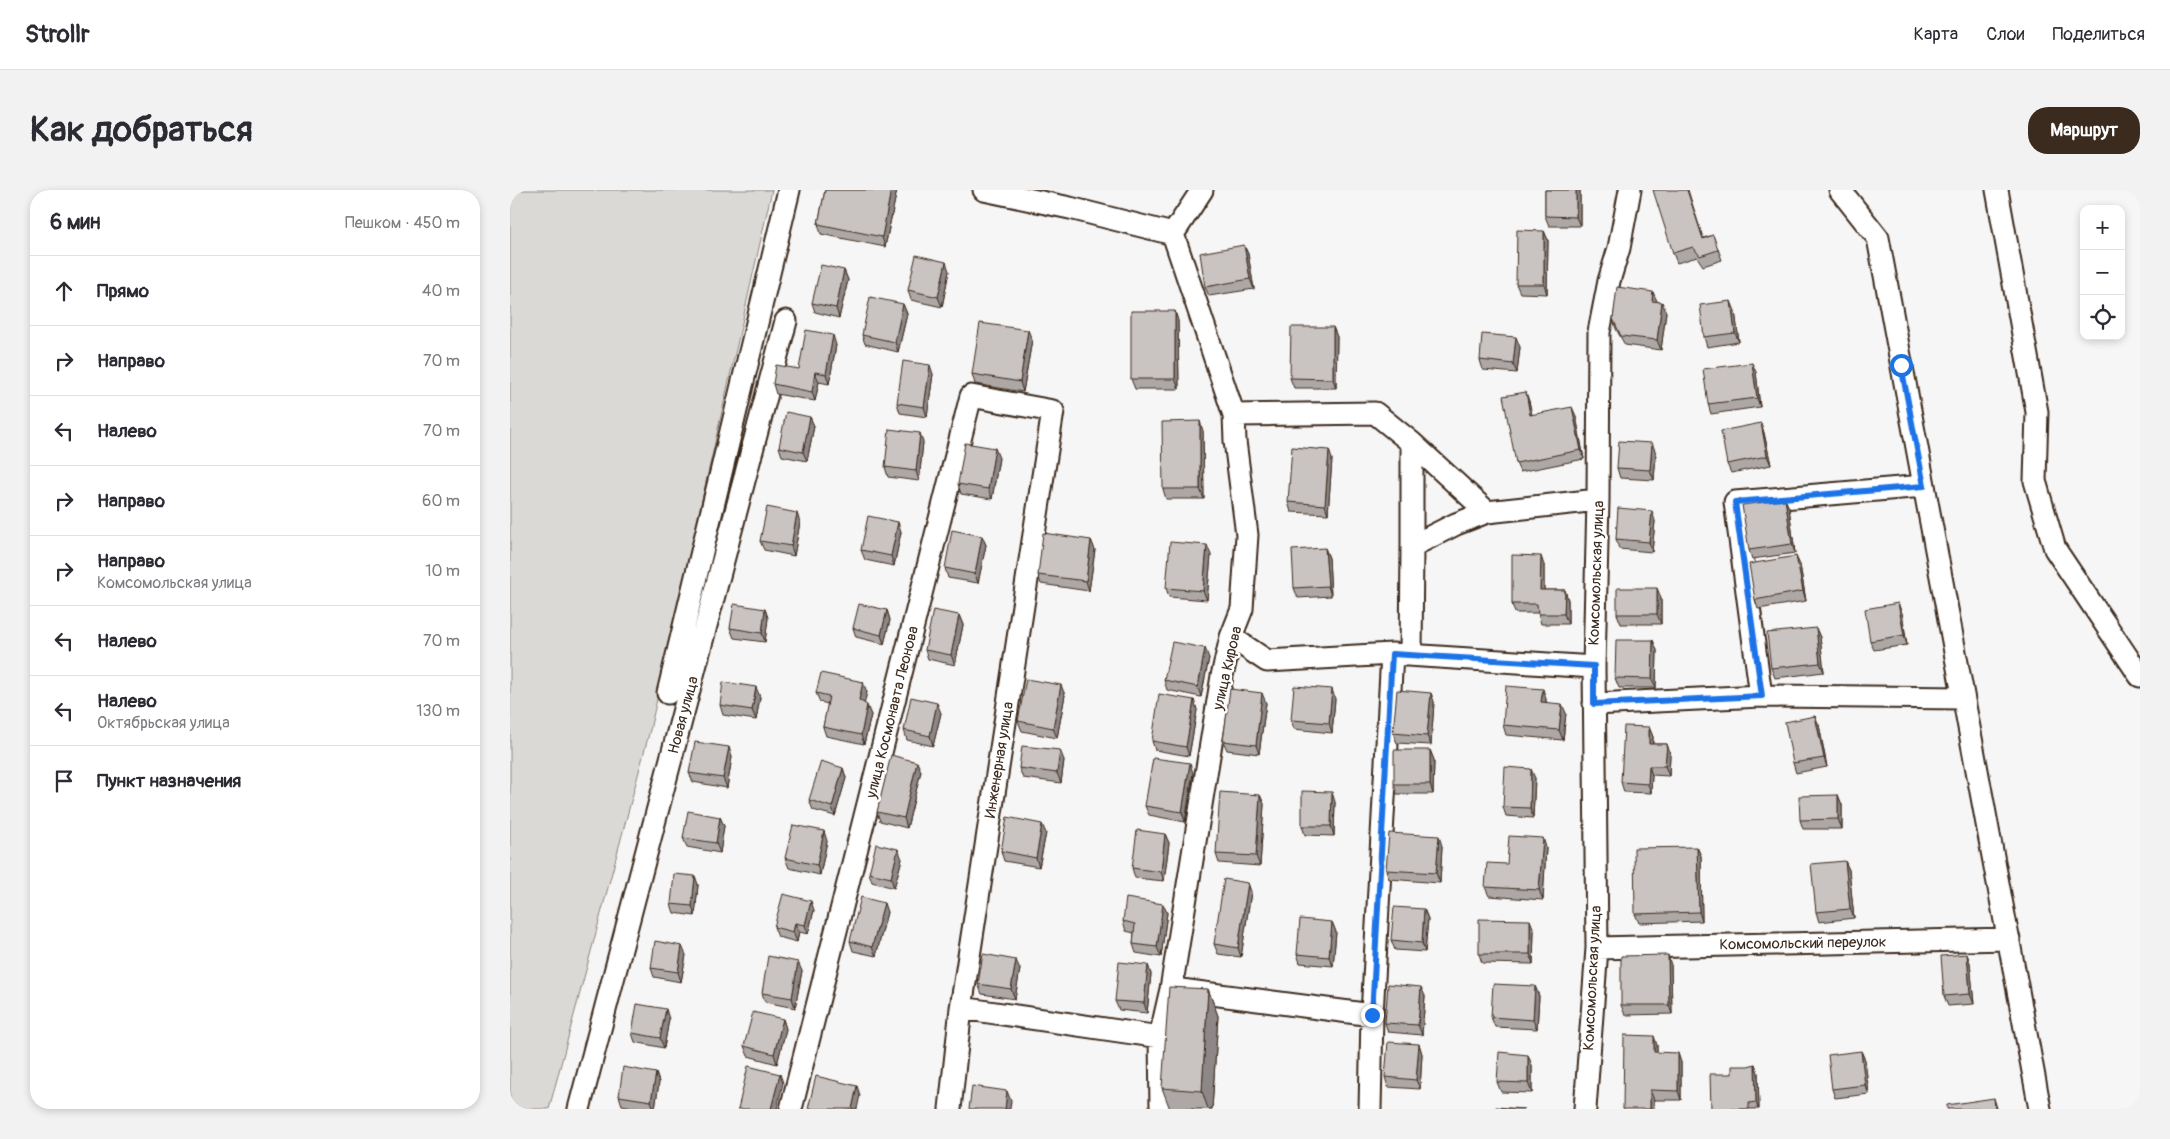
<!DOCTYPE html>
<html lang="ru">
<head>
<meta charset="utf-8">
<style>
	:root { --surface:#fff; --page:#f2f2f3; --text:#2b2b33; --muted:#7c7c81; --line:#e1e1e2; --accent:#3b2a1e }
	body { margin:0; font-family:Pangolin,sans-serif; background:var(--page); color:var(--text) }
	.controls { position:absolute; right:15px; top:15px; display:grid; overflow:hidden; border-radius:10px; box-shadow:0 2px 8px #0003 }
	.controls button { width:45px; height:45px; display:grid; place-items:center; padding:0; border:0; border-bottom:1px solid var(--line); background:var(--surface); color:var(--text); font:25px sans-serif }
	.stop { position:absolute; width:15px; height:15px; margin:-11px; border:4px solid #1a73e8; border-radius:50%; background:#fff }
	.stop.end { background:#1a73e8; border-color:#fff; box-shadow:0 1px 5px #0008 }
	.list { margin:0; padding:0; list-style:none }
	h2 { display:flex; justify-content:space-between; align-items:center; height:65px; margin:0; padding:0 20px; font-size:21px }
	h2 small { font-size:16px; font-weight:400; color:var(--muted) }
	.list li { display:grid; grid-template-columns:32px 1fr auto; gap:15px; align-items:center; box-sizing:border-box; height:70px; padding:0 20px; border-top:1px solid var(--line) }
	.list b { display:block; font-size:19px; white-space:nowrap }
	.list p { margin:0; font-size:16px; white-space:nowrap; color:var(--muted) }
	.list em { font-size:16px; font-style:normal; color:var(--muted) }
	.icon { flex:none; width:28px; height:28px; fill:none; stroke:currentColor; stroke-width:2; stroke-linecap:round; stroke-linejoin:round }
	.map { position:relative; flex:none; width:1630px; height:919px; overflow:hidden; border-radius:20px }
	header { display:flex; align-items:center; gap:30px; box-sizing:border-box; height:70px; padding:0 25px; background:var(--surface); border-bottom:1px solid var(--line) }
	header strong { font-size:24px }
	nav { display:flex; gap:28px; margin-inline-start:auto; font-size:18px }
	.intro { display:flex; align-items:center; justify-content:space-between; box-sizing:border-box; height:120px; padding:0 30px }
	h1 { margin:0; font-size:35px }
	.button { padding:12px 22px; border-radius:20px; background:var(--accent); color:#fff; font-size:18px; font-weight:700 }
	main { display:flex; gap:30px; padding:0 30px }
	aside { flex:1; background:var(--surface); border-radius:20px; box-shadow:0 2px 8px #0003 }
	.map>svg:first-child { display:block }
</style>
</head>
<body>
<header>
<strong>Strollr</strong>
<nav><a>Карта</a><a>Слои</a><a>Поделиться</a></nav>
</header>
<div class="intro"><h1>Как добраться</h1><a class="button">Маршрут</a></div>
<main>
<aside>
<h2>6 мин<small>Пешком · 450 m</small></h2>
<ul class="list">
<li><svg class="icon" aria-label="ahead" viewBox="0 0 24 24"><path d="M12 20V5M6 11l6-6 6 6"/></svg><div><b>Прямо</b></div><em>40 m</em></li>
<li><svg class="icon" aria-label="right" viewBox="0 0 24 24"><path d="M7 20v-9h11M14 6l5 5-5 5"/></svg><div><b>Направо</b></div><em>70 m</em></li>
<li><svg class="icon" aria-label="left" viewBox="0 0 24 24"><path d="M17 20v-9H6M10 6l-5 5 5 5"/></svg><div><b>Налево</b></div><em>70 m</em></li>
<li><svg class="icon" aria-label="right" viewBox="0 0 24 24"><path d="M7 20v-9h11M14 6l5 5-5 5"/></svg><div><b>Направо</b></div><em>60 m</em></li>
<li><svg class="icon" aria-label="right" viewBox="0 0 24 24"><path d="M7 20v-9h11M14 6l5 5-5 5"/></svg><div><b>Направо</b><p>Комсомольская улица</p></div><em>10 m</em></li>
<li><svg class="icon" aria-label="left" viewBox="0 0 24 24"><path d="M17 20v-9H6M10 6l-5 5 5 5"/></svg><div><b>Налево</b></div><em>70 m</em></li>
<li><svg class="icon" aria-label="left" viewBox="0 0 24 24"><path d="M17 20v-9H6M10 6l-5 5 5 5"/></svg><div><b>Налево</b><p>Октябрьская улица</p></div><em>130 m</em></li>
<li><svg class="icon" aria-label="arrive" viewBox="0 0 24 24"><path d="M6 21V4h12l-3 4 3 4H6"/></svg><div><b>Пункт назначения</b></div></li>
</ul>
</aside>
<div class="map">
<svg width="1630" height="919" viewBox="0 0 1630 919">
	<rect width="100%" height="100%" fill="#f7f6f6"/>
	<filter id="ink" filterUnits="userSpaceOnUse"><feTurbulence type="fractalNoise" baseFrequency=".02" numOctaves="2"/><feDisplacementMap in="SourceGraphic" scale="10" xChannelSelector="R" yChannelSelector="G"/><feConvolveMatrix kernelMatrix="1 2 1 2 8 2 1 2 1" color-interpolation-filters="sRGB"/></filter>
	<g filter="url(#ink)">
		<path fill="#dbd9d6" stroke="#8b827a" d="M0 0H262L140 540 39 919H0Z"/>
		<g fill="none" stroke-linecap="round" stroke-linejoin="round">
			<g stroke="#3b2a1e" stroke-width="25">
				<path id="minor" d="M474 0 560 18 663 44
					M1330 0 1368 48 1530 919
					M1487 0 1527 222 1525 291 1545 359 1630 486
					M663 44 692 0
					M724 225 865 223 902 253V356L946 334 977 322 1088 310
					M902 253 977 322
					M1414 296 1225 312 1251 506 1453 508
					M721 447 757 471 882 464 1084 477
					M901 465 902 356
					M158 503 279 0
					M1084 514 1251 506
					M1087 758 1499 749
					M671 800 862 825
					M451 818 650 847
					M69 919 276 131
					M281 919 461 206 543 221 451 818 440 919
					M651 919 650 847 661 799 712 486 721 447 732 419 737 345 725 251 724 225 663 44
					M860 919 862 825 882 464
					M1075 919 1087 758 1084 477 1088 310 1089 142 1099 91 1109 58 1120 0"/>
			</g>
			<use href="#minor" stroke="#fff" stroke-width="21"/>
		</g>
		<path fill="#ada8a6" stroke="#3b2a1e" d="M315 0H387L375 57 311 44 308 34Z
			M1035 0H1070V36H1039L1035 26Z
			M1178 0 1193 48 1203 45 1212 70 1193 76 1187 67 1167 73 1163 63Z
			M1034 41 1038 50 1037 104 1010 103 1006 94Z
			M734 55 738 64 744 99 699 106 695 97Z
			M334 80 338 90 329 128 305 122 302 113Z
			M439 81 432 117 401 110 398 100Z
			M393 114 397 124 388 162 355 154 352 145Z
			M665 121 668 131 669 199H625L621 189Z
			M1225 121 1229 152 1197 157 1194 147Z
			M1156 122 1151 160 1115 155 1106 139 1103 129Z
			M823 137 827 147 826 198H784L780 188Z
			M522 150 513 202 465 194 462 184Z
			M326 155 319 194 309 192 305 211 266 204 263 194 289 179Z
			M1010 157 1007 183 973 180 970 170Z
			M1246 182 1250 217 1201 224 1198 214Z
			M423 184 417 227 390 223 387 213Z
			M1019 211 1022 225 1066 226 1074 269 1010 282 1006 273Z
			M300 227 304 236 297 271 272 266 269 257Z
			M1251 233 1254 243 1261 275 1221 283 1217 274Z
			M693 241 694 309H656L653 299Z
			M413 252 409 291 378 287 375 277Z
			M1146 263 1144 290 1110 288 1107 278Z
			M489 268 482 309 451 304 448 294Z
			M822 269 818 324 781 322 778 312Z
			M1275 309 1279 318 1285 363 1242 369 1239 360Z
			M1145 331 1142 362 1109 359 1106 349Z
			M290 332 284 366 254 360 250 351Z
			M388 332 391 342 384 376 355 370 351 360Z
			M472 346 476 355 468 393 438 388 435 378Z
			M581 350 585 360 579 401 531 394 528 385Z
			M815 358 819 368 821 406 788 408 784 398Z
			M701 365 697 410 659 407 656 398Z
			M1034 375V400H1055L1058 410V434H1031L1028 423H1005L1002 414Z
			M1290 375 1296 411 1248 419 1245 410Z
			M1151 408V434H1111L1107 424Z
			M255 419 258 428 255 452 224 448 220 438Z
			M377 420 380 430 374 454 346 447 343 438Z
			M1392 423 1397 455 1364 460 1360 451Z
			M449 425 453 435 445 475 418 469 415 460Z
			M1310 447 1314 482 1265 488 1261 478Z
			M1147 460 1146 498H1109L1105 488Z
			M699 468 691 507 657 500 654 490Z
			M357 502 354 513 361 525 354 554 316 546 313 537 318 514 310 512 306 503Z
			M921 503 924 512 921 555 887 553 883 543Z
			M555 505 547 548 512 541 508 531Z
			M250 507 246 530 213 525 210 515Z
			M825 509 822 543 784 539 781 530Z
			M1036 509V512L1056 523 1053 550 996 545 993 535Z
			M684 510 687 520 679 566 645 560 642 551Z
			M756 513 749 564 717 560 713 551Z
			M431 523 423 556 397 550 394 540Z
			M1309 535 1317 577 1286 583 1283 573Z
			M1139 537 1143 547V554H1157L1160 564 1159 586 1142 585 1141 603 1114 602 1111 592Z
			M920 560 924 570 923 604H887L884 594Z
			M222 567 217 598 183 592 179 583Z
			M554 570 551 593 513 588 509 578Z
			M333 578 336 588 325 626 303 620 299 610Z
			M411 581 397 638 370 631 367 622Z
			M683 583 675 632 639 625 635 616Z
			M1025 588 1023 628 996 626 993 617Z
			M750 605 754 614 750 676 709 673 706 664Z
			M1328 605 1332 615V639H1293L1290 630Z
			M825 612 824 646 795 645 792 636Z
			M210 627 214 636 210 663 177 657 173 648Z
			M536 643 529 677 494 671 491 661Z
			M655 644 659 653 654 691 625 688 622 678Z
			M1033 648 1036 658 1033 710 979 706 975 697 997 674Z
			M317 651 310 685 279 678 275 668Z
			M932 656 930 693 879 689 876 680Z
			M1187 657 1191 666 1192 731 1129 733 1125 724Z
			M392 669 384 698 362 692 359 683Z
			M1335 671 1339 680 1344 728 1309 732 1306 722Z
			M185 686 188 695 185 726 164 723 161 714Z
			M738 693 741 702 731 767 708 764 704 754Z
			M653 714 657 723 651 767 626 763 623 754 624 743 616 741 613 731Z
			M914 719 918 729 915 762 885 760 881 750Z
			M304 720 298 744 289 742 287 752 268 747 264 737Z
			M377 722 366 766 343 761 340 751Z
			M822 732 826 742 823 776 790 773 787 764Z
			M1024 740 1023 774 972 773 969 764Z
			M1457 764 1460 773 1464 814 1438 816 1434 806Z
			M176 765 171 792 144 787 141 778Z
			M638 775 641 784 637 823 609 820 605 811Z
			M1161 775 1162 824 1115 825 1111 815Z
			M510 779 505 809 472 804 468 794Z
			M292 781 285 818 255 812 252 803Z
			M1025 796 1029 806 1027 839 985 837 981 827Z
			M698 799 708 826 702 919H660L652 898Z
			M915 806 912 845 878 842 875 833Z
			M159 829 154 858 125 852 122 843Z
			M273 829 276 839 267 874 238 866 234 856Z
			M909 854 912 864 910 899 878 897 875 887Z
			M1147 855V863L1171 872V910H1144L1113 919Z
			M1351 861 1355 870 1359 904 1325 908 1322 899Z
			M1245 874 1248 883 1249 919H1201L1222 884Z
			M1022 875V903L991 902 987 892Z
			M146 883 149 892 145 919H134L112 915 109 906Z"/>
		<path fill="#8d8887" stroke="#3b2a1e" d="M381 0H387L375 57 372 47Z
			M1066 0H1070V36L1066 27Z
			M1034 41 1038 50 1037 104 1034 94Z
			M734 55 738 64 744 99 740 89Z
			M436 72 439 81 432 117 428 107Z
			M334 80 338 90 329 128 326 118Z
			M1143 102 1147 111 1146 121 1142 111Z
			M1221 111 1225 121 1229 152 1225 143Z
			M1152 112 1156 122 1151 160 1147 150Z
			M393 114 397 124 388 162 385 152Z
			M665 121 668 131 669 199 665 189Z
			M823 137 827 147 826 198 823 189Z
			M518 140 522 150 513 202 510 192Z
			M323 145 326 155 319 194 316 184Z
			M1006 147 1010 157 1007 183 1003 174Z
			M1242 173 1246 182 1250 217 1247 208Z
			M420 175 423 184 417 227 414 217Z
			M305 182 309 192 305 211 302 202Z
			M1016 202 1019 211 1024 235 1020 225Z
			M1062 217 1066 226 1074 269 1071 260Z
			M300 227 304 236 297 271 293 262Z
			M690 231 693 241 694 309 690 299Z
			M1251 233 1254 243 1261 275 1257 266Z
			M410 243 413 252 409 291 406 281Z
			M1142 253 1146 263 1144 290 1140 280Z
			M485 258 489 268 482 309 478 299Z
			M819 260 822 269 818 324 815 315Z
			M1275 309 1279 318 1285 363 1282 354Z
			M1142 321 1145 331 1142 362 1139 352Z
			M287 323 290 332 284 366 281 356Z
			M388 332 391 342 384 376 381 366Z
			M472 346 476 355 468 393 465 384Z
			M581 350 585 360 579 401 576 391Z
			M697 355 701 365 697 410 693 401Z
			M815 358 819 368 821 406 818 396Z
			M1031 366 1034 375V410L1030 400Z
			M1286 366 1290 375 1296 411 1293 401Z
			M1147 398 1151 408V434L1147 424Z
			M1055 400 1058 410V434L1054 424Z
			M1388 413 1392 423 1397 455 1394 445Z
			M255 419 258 428 255 452 252 443Z
			M377 420 380 430 374 454 371 445Z
			M449 425 453 435 445 475 441 465Z
			M1306 438 1310 447 1314 482 1310 473Z
			M1143 450 1147 460 1146 498 1142 489Z
			M695 458 699 468 691 507 688 497Z
			M353 492 357 502 353 520 349 510Z
			M551 495 555 505 547 548 543 538Z
			M246 497 250 507 246 530 242 520Z
			M822 499 825 509 822 543 819 533Z
			M1033 499 1036 509 1035 521 1031 512Z
			M752 503 756 513 749 564 746 555Z
			M921 503 924 512 921 555 917 546Z
			M684 510 687 520 679 566 676 557Z
			M427 513 431 523 423 556 420 546Z
			M1052 514 1056 523 1053 550 1049 540Z
			M357 515 361 525 354 554 351 545Z
			M1305 526 1309 535 1317 577 1314 568Z
			M1139 537 1143 547 1142 563 1139 554Z
			M1157 554 1160 564 1159 586 1155 576Z
			M219 557 222 567 217 598 213 588Z
			M550 560 554 570 551 593 547 583Z
			M920 560 924 570 923 604 920 594Z
			M407 572 411 581 397 638 394 628Z
			M680 573 683 583 675 632 672 622Z
			M1139 576 1142 585 1141 603 1138 594Z
			M333 578 336 588 325 626 322 617Z
			M1021 579 1025 588 1023 628 1020 618Z
			M822 602 825 612 824 646 821 636Z
			M750 605 754 614 750 676 746 666Z
			M1328 605 1332 615V639L1328 629Z
			M210 627 214 636 210 663 206 653Z
			M532 634 536 643 529 677 526 668Z
			M314 641 317 651 310 685 307 675Z
			M655 644 659 653 654 691 651 682Z
			M929 646 932 656 930 693 926 683Z
			M1033 648 1036 658 1033 710 1029 700Z
			M1187 657 1191 666 1192 731 1189 722Z
			M388 659 392 669 384 698 381 688Z
			M1335 671 1339 680 1344 728 1340 719Z
			M185 686 188 695 185 726 182 716Z
			M738 693 741 702 731 767 728 758Z
			M301 711 304 720 298 744 295 735Z
			M374 713 377 722 366 766 362 757Z
			M653 714 657 723 651 767 647 757Z
			M914 719 918 729 915 762 912 753Z
			M1020 730 1024 740 1023 774 1020 764Z
			M822 732 826 742 823 776 819 767Z
			M285 733 289 742 287 752 283 742Z
			M172 756 176 765 171 792 168 782Z
			M1457 764 1460 773 1464 814 1460 804Z
			M1158 765 1161 775 1162 824 1159 815Z
			M506 770 510 779 505 809 501 799Z
			M288 772 292 781 285 818 282 808Z
			M638 775 641 784 637 823 634 813Z
			M1025 796 1029 806 1027 839 1023 830Z
			M911 797 915 806 912 845 908 835Z
			M698 799 708 826 702 919H698L692 901Z
			M156 819 159 829 154 858 150 848Z
			M273 829 276 839 267 874 264 864Z
			M1144 846 1147 855V872L1144 862Z
			M909 854 912 864 910 899 906 890Z
			M1351 861 1355 870 1359 904 1355 895Z
			M1168 863 1171 872V910L1168 901Z
			M1018 865 1022 875V903L1018 893Z
			M1245 874 1248 883 1249 919H1248L1246 912Z
			M146 883 149 892 145 919H144L141 911Z
			M270 884 273 893 267 919H261Z
			M347 896 350 905 347 919H342Z
			M1140 900 1144 910V919H1140Z
			M497 901 501 911 500 919H495Z
			M1484 908 1487 918 1488 919H1485Z"/>
		<path fill="#c9c3c1" stroke="#3b2a1e" d="M315 0H381L372 47 308 34Z
			M1035 0H1066V27L1035 26Z
			M1143 0H1177L1193 49 1203 45 1208 60 1190 66 1183 57 1163 63Z
			M1007 40 1034 41V94H1006Z
			M734 55 740 89 695 97 690 63Z
			M406 65 436 72 428 107 398 100Z
			M311 75 334 80 326 118 302 113Z
			M1107 97 1143 102 1142 111 1152 112 1147 150 1111 146 1103 129Z
			M360 107 393 114 385 152 352 145Z
			M1221 111 1225 143 1194 147 1190 115Z
			M621 121H665V189H621Z
			M470 133 518 140 510 192 462 184Z
			M781 137H823V189L780 188Z
			M296 140 323 145 316 184 305 182 302 202 263 194 266 175 289 179Z
			M972 144 1006 147 1003 174 970 170Z
			M393 171 420 175 414 217 387 213Z
			M1242 173 1247 208 1198 214 1193 179Z
			M1016 202 1020 225 1062 217 1071 260 1006 273 993 206Z
			M276 222 300 227 293 262 269 257Z
			M690 231V299H653L652 232Z
			M1251 233 1257 266 1217 274 1211 241Z
			M379 239 410 243 406 281 375 277Z
			M1109 251 1142 253 1140 280 1107 278Z
			M455 253 485 258 478 299 448 294Z
			M782 257 819 260 815 315 778 312Z
			M1275 309 1282 354 1239 360 1232 315Z
			M257 317 287 323 281 356 250 351Z
			M1108 318 1142 321 1139 352 1106 349Z
			M358 326 388 332 381 366 351 360Z
			M442 340 472 346 465 384 435 378Z
			M533 343 581 350 576 391 528 385Z
			M660 352 697 355 693 401 656 398Z
			M815 358 818 396 784 398 782 360Z
			M1002 365 1031 366 1030 400H1055L1054 424H1028L1027 414H1002Z
			M1286 366 1293 401 1245 410 1239 374Z
			M1107 398H1147V424H1107Z
			M1388 413 1394 445 1360 451 1355 419Z
			M224 414 255 419 252 443 220 438Z
			M349 414 377 420 371 445 343 438Z
			M423 420 449 425 441 465 415 460Z
			M1306 438 1310 473 1261 478 1257 443Z
			M1106 450H1143L1142 489 1105 488Z
			M662 452 695 458 688 497 654 490Z
			M311 483 353 492 349 510 357 515 351 545 313 537 319 506 306 503Z
			M516 489 551 495 543 538 508 531Z
			M213 492 246 497 242 520 210 515Z
			M784 496 822 499 819 533 781 530Z
			M996 496 1033 499 1031 512 1052 514 1049 540 993 535Z
			M720 499 752 503 746 555 713 551Z
			M887 500 921 503 917 546 883 543Z
			M649 504 684 510 676 557 642 551Z
			M401 507 427 513 420 546 394 540Z
			M1305 526 1314 568 1283 573 1275 532Z
			M1114 536 1139 537V554H1157L1155 576H1139L1138 594 1111 592Z
			M185 552 219 557 213 588 179 583Z
			M512 556 550 560 547 583 509 578Z
			M884 560H920V594H884Z
			M381 565 407 572 394 628 367 622Z
			M643 568 680 573 672 622 635 616Z
			M311 571 333 578 322 617 299 610Z
			M995 577 1021 579 1020 618 993 617Z
			M792 601 822 602 821 636H792Z
			M710 602 750 605 746 666 706 664Z
			M1328 605V629L1290 630 1289 606Z
			M178 621 210 627 206 653 173 648Z
			M497 627 532 634 526 668 491 661Z
			M283 635 314 641 307 675 275 668Z
			M627 640 655 644 651 682 622 678Z
			M879 643 929 646 926 683 876 680Z
			M999 646 1033 648 1029 700 975 697 977 673 997 674Z
			M366 654 388 659 381 688 359 683Z
			M1187 657 1189 722 1125 724 1124 658Z
			M1335 671 1340 719 1306 722 1301 674Z
			M164 684 185 686 182 716 161 714Z
			M714 689 738 693 728 758 704 754Z
			M273 704 301 711 295 735 285 733 283 742 264 737Z
			M351 707 374 713 362 757 340 751Z
			M616 708 653 714 647 757 623 754 625 734 613 731Z
			M884 717 914 719 912 753 881 750Z
			M790 729 822 732 819 767 787 764Z
			M969 729 1020 730V764H969Z
			M145 751 172 756 168 782 141 778Z
			M473 764 506 770 501 799 468 794Z
			M1457 764 1460 804 1434 806 1431 766Z
			M1158 765 1159 815H1111V766Z
			M258 766 288 772 282 808 252 803Z
			M609 772 638 775 634 813 605 811Z
			M878 794 911 797 908 835 875 833Z
			M983 794 1025 796 1023 830 981 827Z
			M659 797 698 799 692 901 652 898Z
			M127 814 156 819 150 848 122 843Z
			M243 822 273 829 264 864 234 856Z
			M1114 845 1144 846V862L1168 863V901L1140 900V919H1113Z
			M878 852 909 854 906 890 875 887Z
			M1351 861 1355 895 1322 899 1318 865Z
			M989 862 1018 865V893L987 892Z
			M1245 874 1246 912 1239 913V919H1201L1200 884H1222V876H1238Z
			M238 876 270 884 261 919H228Z
			M113 877 146 883 141 911 109 906Z
			M306 886 347 896 342 919H298Z
			M462 896 497 901 495 919H459Z
			M1484 908 1485 919H1437V915Z
			M986 917 1014 919H985Z"/>
	</g>
	<g fill="none" stroke-linecap="round" stroke-linejoin="round" filter="url(#ink)">
		<path stroke="#1a73e8" stroke-width="6" d="M862 825 882 464 1084 476V514L1252 506 1225 312 1414 296 1391 175"/>
	</g>
	<g text-anchor="middle" stroke-width="5" stroke-linejoin="round" paint-order="stroke">
		<g font-size="15" fill="#3b2a1e" stroke="#fff">
			<text transform="translate(1086 383) rotate(-88)" y="5">Комсомольская улица</text>
			<text transform="translate(717 478) rotate(-77)" y="5">улица Кирова</text>
			<text transform="translate(382 522) rotate(-76)" y="5">улица Космонавта Леонова</text>
			<text transform="translate(173 525) rotate(-75)" y="5">Новая улица</text>
			<text transform="translate(489 570) rotate(-81)" y="5">Инженерная улица</text>
			<text transform="translate(1293 753) rotate(-1)" y="5">Комсомольский переулок</text>
			<text transform="translate(1082 788) rotate(-87)" y="5">Комсомольская улица</text>
		</g>
	</g>
</svg>
<div class="controls">
<button>+</button>
<button>−</button>
<button><svg class="icon" aria-label="locate" viewBox="0 0 24 24"><circle cx="12" cy="12" r="6"/><path d="M12 2v4M12 18v4M2 12h4M18 12h4"/></svg></button>
</div>
<div class="stop" style="left:1391px;top:175px"></div>
<div class="stop end" style="left:862px;top:825px"></div>
</div>
</main>
</body>
</html>
